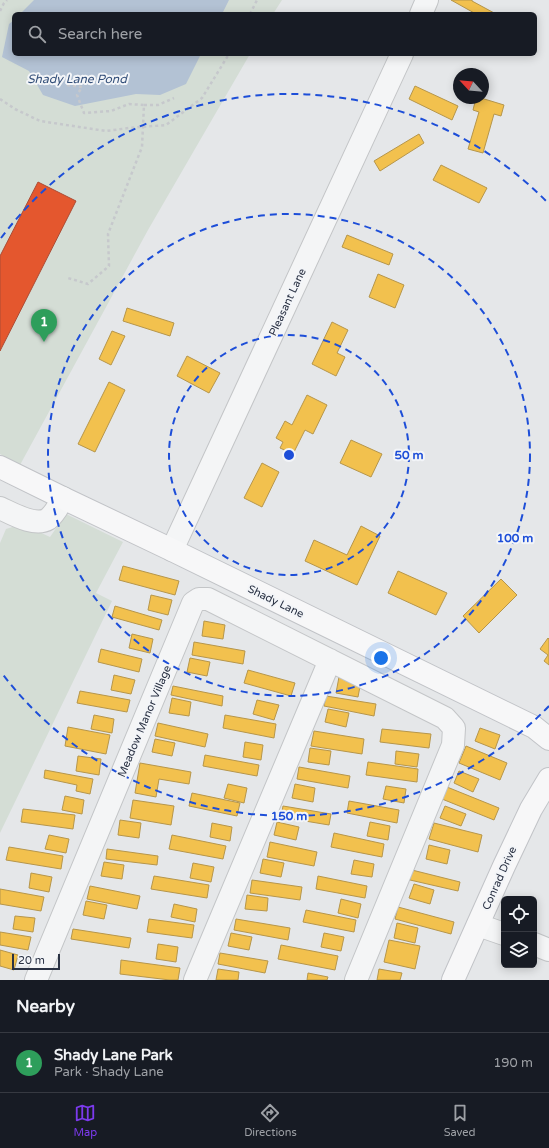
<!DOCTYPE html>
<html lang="en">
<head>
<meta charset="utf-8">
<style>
	:root { --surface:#171b24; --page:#242831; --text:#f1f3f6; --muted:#9ea1a6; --line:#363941; --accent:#7c3aed }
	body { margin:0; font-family:"Varela Round",sans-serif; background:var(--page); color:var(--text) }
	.controls { position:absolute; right:12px; bottom:12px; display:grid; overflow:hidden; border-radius:6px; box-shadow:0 2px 10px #0003 }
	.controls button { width:36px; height:36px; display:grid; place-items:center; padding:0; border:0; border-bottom:1px solid var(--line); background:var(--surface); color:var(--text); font:20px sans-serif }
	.compass { position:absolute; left:453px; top:68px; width:36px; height:36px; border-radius:50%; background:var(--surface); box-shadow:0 2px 10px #0003; rotate:296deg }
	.scale { position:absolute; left:12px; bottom:10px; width:48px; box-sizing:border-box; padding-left:4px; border:2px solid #2a3244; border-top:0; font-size:11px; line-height:14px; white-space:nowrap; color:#2a3244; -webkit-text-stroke:3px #f3f5f8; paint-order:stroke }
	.you { position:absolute; left:381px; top:658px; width:14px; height:14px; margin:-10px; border:3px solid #fff; border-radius:50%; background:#1a73e8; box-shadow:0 0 0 6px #1a73e833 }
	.badge { display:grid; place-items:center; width:26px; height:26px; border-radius:50%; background:var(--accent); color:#fff; font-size:13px; font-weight:700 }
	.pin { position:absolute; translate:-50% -33px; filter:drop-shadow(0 1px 2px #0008) }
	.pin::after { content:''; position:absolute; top:21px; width:14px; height:12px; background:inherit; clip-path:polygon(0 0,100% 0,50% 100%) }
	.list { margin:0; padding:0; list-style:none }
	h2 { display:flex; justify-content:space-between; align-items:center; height:52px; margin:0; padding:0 16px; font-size:17px }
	h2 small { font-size:13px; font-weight:400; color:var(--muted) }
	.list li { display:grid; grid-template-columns:26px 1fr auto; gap:12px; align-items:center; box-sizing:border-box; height:60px; padding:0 16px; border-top:1px solid var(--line) }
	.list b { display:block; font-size:15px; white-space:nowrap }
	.list p { margin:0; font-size:13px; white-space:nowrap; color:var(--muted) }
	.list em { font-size:13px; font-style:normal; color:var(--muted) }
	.icon { flex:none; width:22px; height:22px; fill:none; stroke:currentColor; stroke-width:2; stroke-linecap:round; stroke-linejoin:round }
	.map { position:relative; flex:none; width:549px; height:980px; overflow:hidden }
	.search { position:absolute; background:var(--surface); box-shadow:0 2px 10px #0003; left:12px; right:12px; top:12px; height:44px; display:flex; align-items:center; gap:10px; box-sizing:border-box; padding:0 14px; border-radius:6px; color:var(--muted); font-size:15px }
	.sheet { height:112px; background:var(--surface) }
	nav { display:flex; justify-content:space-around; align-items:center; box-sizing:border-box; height:56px; border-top:1px solid var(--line); background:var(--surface); font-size:11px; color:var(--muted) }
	nav a { display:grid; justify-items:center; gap:2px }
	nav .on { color:var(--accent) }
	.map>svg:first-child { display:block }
</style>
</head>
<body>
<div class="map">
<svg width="549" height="980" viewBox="0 0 549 980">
	<rect width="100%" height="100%" fill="#e5e7e9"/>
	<path fill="#d4ddd5" d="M0 0H282L273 14H14V54H250L148 230 20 465 0 454Z
		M66 514 123 542 96 593 112 601 0 833V543L6 529 22 524 50 537Z"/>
	<path fill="#b3c2d4" d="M34 0H229L222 14H20Z
		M14 20V54H201L186 84 160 95 136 94 75 106 43 95 29 71 2 57 9 24Z"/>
	<path fill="#f2c14e" stroke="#b6964b" d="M451 0H472V1L496 14H476Z
		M415 86 458 106 452 120 409 99Z
		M476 98H481L504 105 501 116 494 114 483 153 468 149 479 112 473 110Z
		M419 134 424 143 380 171 374 161Z
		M441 165 487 188 479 203 433 180Z
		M347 235 393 254 389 265 342 247Z
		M378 274 404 285 395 308 369 297Z
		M127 308 174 323 170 336 123 321Z
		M332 322 348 330 337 353 345 357 336 376 312 364Z
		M112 331 125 336 111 365 99 359Z
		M187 356 220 373 209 393 177 376Z
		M109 382 125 390 95 452 78 444Z
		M307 395 327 405 313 434 305 430 293 454 280 448 283 442 276 438 285 421 292 425Z
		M351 440 382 454 371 477 340 463Z
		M262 463 279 472 262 507 244 498Z
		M361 526 380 536 357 585 305 561 314 540 347 555Z
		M123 566 179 581 175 595 119 580Z
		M398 571 447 593 436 615 388 593Z
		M501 579 517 595 479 633 463 616Z
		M151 595 172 600 168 615 148 610Z
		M115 606 162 620 159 630 112 617Z
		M204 621 225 625 223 639 202 636Z
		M132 634 153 639 150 653 129 648Z
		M548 638 549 639V665L544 661 548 655 540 649Z
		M194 642 245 651 243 664 192 655Z
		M101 649 142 659 139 672 98 662Z
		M190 658 210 662 207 676 187 672Z
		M248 670 295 683 291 696 244 683Z
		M114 675 135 680 131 694 111 690Z
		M339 677 361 681 358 697 336 693Z
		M173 686 223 696 222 706 171 695Z
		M80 691 130 700 127 712 77 703Z
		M326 696 376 704 374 716 324 706Z
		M172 698 191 702 189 716 169 713Z
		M257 700 279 705 274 720 253 714Z
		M328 709 349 713 346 727 325 722Z
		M94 715 114 719 112 733 91 729Z
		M225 715 276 724 274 738 223 728Z
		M158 723 208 734 205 747 155 736Z
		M68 727 110 735 106 754 65 746Z
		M480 728 500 735 495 749 475 741Z
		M382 729 431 734 429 748 380 742Z
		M314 731 364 739 362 754 311 746Z
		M155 739 175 743 172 756 152 752Z
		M245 742 263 745 261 760 243 757Z
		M466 746 507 763 500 780 459 763Z
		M310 748 331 751 329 765 308 762Z
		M396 751 419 754 417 767 395 764Z
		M205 755 259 765 257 776 203 766Z
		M78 756 101 759 99 775 76 771Z
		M368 762 418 769 417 782 366 775Z
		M140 763 191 772 189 784 159 779 156 797 135 793Z
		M299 767 350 776 348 788 297 779Z
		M45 770 93 779 90 794 76 791 77 785 44 778Z
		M459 771 479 779 473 792 454 783Z
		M228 784 247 788 244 803 224 798Z
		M295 784 315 788 313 802 292 798Z
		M386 786 406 789 404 803 383 799Z
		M447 787 499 808 494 820 442 799Z
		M192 793 240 803 237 816 189 806Z
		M65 796 84 800 82 814 62 810Z
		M133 800 174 806 171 825 130 818Z
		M349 801 399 810 397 823 347 813Z
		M283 806 331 814 329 825 281 817Z
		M445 806 466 814 461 826 440 818Z
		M23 809 75 815 73 829 21 822Z
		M120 820 141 823 139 838 118 835Z
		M277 822 299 827 296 840 274 835Z
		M370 822 390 826 388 840 367 836Z
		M212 823 232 827 230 841 210 837Z
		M434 823 482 835 478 852 429 839Z
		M334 833 384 844 382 857 331 847Z
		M49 835 69 839 66 853 45 849Z
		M172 835 226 846 223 859 169 849Z
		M270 842 317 852 314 866 267 857Z
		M429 845 450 850 447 864 426 859Z
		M9 847 63 856 61 869 6 860Z
		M107 849 158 856 157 865 106 859Z
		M263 859 284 863 281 877 260 873Z
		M354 860 374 864 372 877 351 874Z
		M104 862 124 865 122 879 101 876Z
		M193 863 214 867 211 882 190 878Z
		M412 870 460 882 458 891 410 880Z
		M31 873 52 877 49 892 29 888Z
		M154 876 209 885 207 898 151 889Z
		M318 876 367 886 365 898 316 889Z
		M252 880 302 887 300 900 250 893Z
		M414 884 434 890 430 904 409 898Z
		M90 886 140 896 137 909 87 899Z
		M0 889 44 897 41 911 0 904Z
		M247 895 268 898 267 911 245 909Z
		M341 899 361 904 358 918 338 913Z
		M86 901 107 905 104 919 83 915Z
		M174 904 197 909 195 922 171 917Z
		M398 907 454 922 451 934 395 919Z
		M306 910 356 920 354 932 303 922Z
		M15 916 35 918 33 932 13 929Z
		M149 919 194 925 192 938 147 932Z
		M236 919 290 928 288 940 234 930Z
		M397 923 418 928 415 943 394 938Z
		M73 929 131 938 129 948 71 939Z
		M0 932 31 937 28 950 0 945Z
		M231 933 252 937 249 950 228 946Z
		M324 933 344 937 341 951 321 947Z
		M389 940 420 946 415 969 384 962Z
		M158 944 178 947 176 962 156 959Z
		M281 945 338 956 335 970 278 959Z
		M0 950 18 955 14 970 0 966Z
		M220 953 268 961 265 973 218 964Z
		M121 960 180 968 178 980H170L120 974Z
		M218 969 239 972 238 980H216Z
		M379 969 402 973 400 980H377Z
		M308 973 328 977 327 980H307Z"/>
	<path fill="#e4572e" stroke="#ac4c35" d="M38 182 76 201 0 351V256Z"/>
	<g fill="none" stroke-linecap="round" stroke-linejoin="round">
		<g stroke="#c3c5c7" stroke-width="24">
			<path id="minor" d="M421 14 427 0
				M0 508C13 514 35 527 48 519 55 514 59 505 63 498
				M172 550 402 54
				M478 925 504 934
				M534 944 549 950
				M36 980 193 603 199 599H208L445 718 454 728 453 745 356 980
				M195 980 330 660"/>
		</g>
		<g stroke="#c1c3c7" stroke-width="24">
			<path id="major" d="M0 467 63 498 172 550 534 727 549 739
				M453 980 504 866 531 809 549 779"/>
		</g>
		<path stroke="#c6c8cc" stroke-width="2.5" stroke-dasharray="3 3" stroke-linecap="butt" d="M0 11 4 3 7 0
			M250 14 257 0
			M67 85 82 87 77 95 84 113 111 111 129 104 144 105 142 147 108 234 109 266 88 284 68 278
			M0 99 15 109 40 121 106 131 129 128 166 125 202 98 229 54
			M144 105H158L174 98"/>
		<use href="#minor" stroke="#f4f5f6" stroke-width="22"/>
		<use href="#major" stroke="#f7f7f8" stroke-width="22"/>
	</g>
	<g fill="none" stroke="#1d4ed8" stroke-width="2" stroke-dasharray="7 5">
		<circle cx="289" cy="455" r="120"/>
		<circle cx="289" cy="455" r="241"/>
		<path d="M549 706A361 361 0 0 1 1 672M1 238A361 361 0 0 1 549 204"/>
	</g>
	<g text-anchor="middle" stroke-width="4" stroke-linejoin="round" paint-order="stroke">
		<g font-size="11" fill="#2a3244" stroke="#f3f5f8">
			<text transform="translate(287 302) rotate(-65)" y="4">Pleasant Lane</text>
			<text transform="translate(276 601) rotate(26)" y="4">Shady Lane</text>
			<text transform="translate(144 721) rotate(-67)" y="4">Meadow Manor Village</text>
			<text transform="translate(499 878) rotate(-66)" y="4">Conrad Drive</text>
		</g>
		<g font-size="12" font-style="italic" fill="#334f79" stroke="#f3f5f8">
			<text x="77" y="83">Shady Lane Pond</text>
		</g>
	</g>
	<circle cx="289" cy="455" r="6" fill="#1d4ed8" stroke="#f3f5f8" stroke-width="2"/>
	<g font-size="12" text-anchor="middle" font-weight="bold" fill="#1d4ed8" stroke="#f3f5f8" stroke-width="4" stroke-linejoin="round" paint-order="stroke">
		<text x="409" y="459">50 m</text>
		<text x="515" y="542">100 m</text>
		<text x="289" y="820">150 m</text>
	</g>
</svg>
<div class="controls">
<button><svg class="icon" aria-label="locate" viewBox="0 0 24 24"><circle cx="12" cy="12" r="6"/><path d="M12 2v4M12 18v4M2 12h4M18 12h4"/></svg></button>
<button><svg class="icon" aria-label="layers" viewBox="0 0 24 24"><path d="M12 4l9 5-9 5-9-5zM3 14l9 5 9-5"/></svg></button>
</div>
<svg class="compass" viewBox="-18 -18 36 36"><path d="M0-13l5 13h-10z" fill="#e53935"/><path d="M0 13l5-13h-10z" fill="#9ea1a6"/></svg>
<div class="scale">20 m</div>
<div class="you"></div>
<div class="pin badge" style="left:44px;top:342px;background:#2e9e5b">1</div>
<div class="search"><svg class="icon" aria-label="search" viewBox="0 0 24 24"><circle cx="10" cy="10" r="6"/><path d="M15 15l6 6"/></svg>Search here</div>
</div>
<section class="sheet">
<h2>Nearby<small></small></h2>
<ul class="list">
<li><span class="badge" style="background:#2e9e5b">1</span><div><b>Shady Lane Park</b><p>Park · Shady Lane</p></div><em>190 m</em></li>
</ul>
</section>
<nav>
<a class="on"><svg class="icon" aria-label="map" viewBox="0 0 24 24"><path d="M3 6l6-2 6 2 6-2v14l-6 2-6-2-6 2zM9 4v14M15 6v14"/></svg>Map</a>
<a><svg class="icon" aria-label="directions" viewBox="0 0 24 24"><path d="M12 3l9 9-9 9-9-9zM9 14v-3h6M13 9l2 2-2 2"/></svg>Directions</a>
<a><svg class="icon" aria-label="saved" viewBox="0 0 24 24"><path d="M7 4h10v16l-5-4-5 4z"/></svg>Saved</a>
</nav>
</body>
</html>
